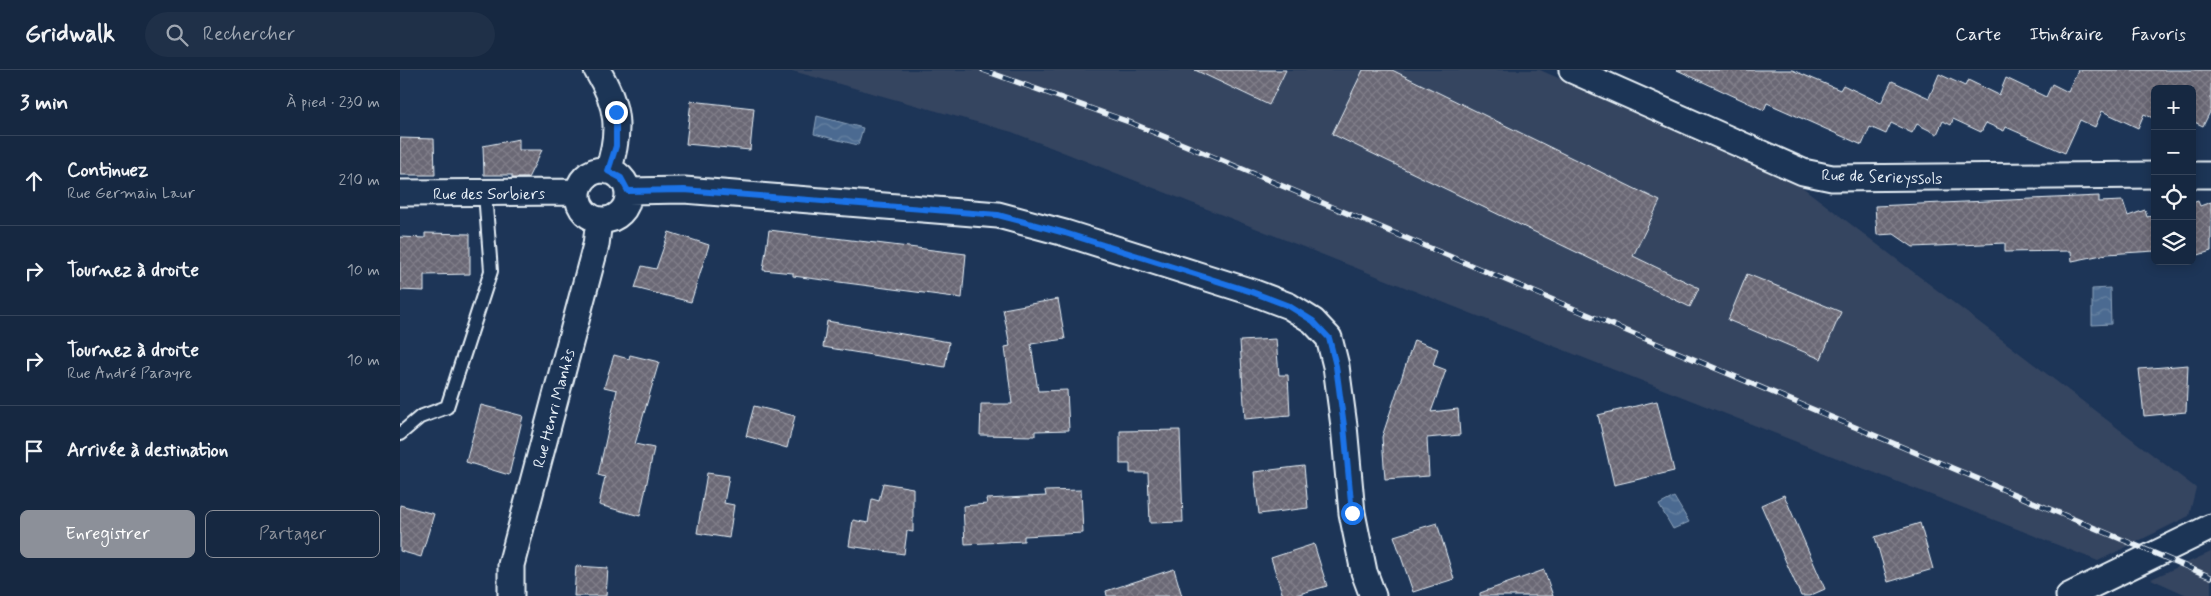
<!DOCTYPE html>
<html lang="fr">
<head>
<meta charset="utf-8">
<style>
	:root { --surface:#162841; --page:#1f3048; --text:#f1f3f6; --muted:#9ea6b1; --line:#35445a; --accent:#8c9099 }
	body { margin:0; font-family:Mynerve,sans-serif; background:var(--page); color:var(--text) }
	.controls { position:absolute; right:15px; top:15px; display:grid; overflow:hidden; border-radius:8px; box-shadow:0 2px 12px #0003 }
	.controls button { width:45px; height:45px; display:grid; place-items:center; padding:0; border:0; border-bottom:1px solid var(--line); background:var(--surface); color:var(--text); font:25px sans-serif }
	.stop { position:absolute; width:15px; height:15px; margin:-11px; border:4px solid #1a73e8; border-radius:50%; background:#fff }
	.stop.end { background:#1a73e8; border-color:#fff; box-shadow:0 1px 5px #0008 }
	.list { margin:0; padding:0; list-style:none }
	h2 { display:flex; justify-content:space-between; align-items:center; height:65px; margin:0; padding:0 20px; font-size:21px }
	h2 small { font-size:16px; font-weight:400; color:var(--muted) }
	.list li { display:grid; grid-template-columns:32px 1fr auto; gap:15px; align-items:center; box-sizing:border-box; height:90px; padding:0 20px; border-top:1px solid var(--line) }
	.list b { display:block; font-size:19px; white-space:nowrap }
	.list p { margin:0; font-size:16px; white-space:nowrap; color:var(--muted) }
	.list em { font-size:16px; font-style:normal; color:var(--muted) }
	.actions { display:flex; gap:10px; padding:15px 20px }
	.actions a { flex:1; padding:11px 0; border:1px solid var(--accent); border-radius:8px; text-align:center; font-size:18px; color:var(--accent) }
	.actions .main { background:var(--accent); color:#fff }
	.icon { flex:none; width:28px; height:28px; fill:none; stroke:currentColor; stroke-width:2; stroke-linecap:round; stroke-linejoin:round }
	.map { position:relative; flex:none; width:1811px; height:526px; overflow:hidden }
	header { display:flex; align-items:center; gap:30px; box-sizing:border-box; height:70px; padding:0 25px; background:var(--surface); border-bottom:1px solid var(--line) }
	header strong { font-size:24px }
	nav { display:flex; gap:28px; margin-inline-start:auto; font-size:18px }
	.search { width:350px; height:45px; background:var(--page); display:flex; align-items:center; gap:12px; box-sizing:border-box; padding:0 18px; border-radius:28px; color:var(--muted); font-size:19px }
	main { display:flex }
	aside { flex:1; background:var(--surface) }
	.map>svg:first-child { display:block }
</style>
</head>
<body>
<header>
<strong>Gridwalk</strong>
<div class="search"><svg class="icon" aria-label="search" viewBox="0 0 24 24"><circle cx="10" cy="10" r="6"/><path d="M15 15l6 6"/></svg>Rechercher</div>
<nav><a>Carte</a><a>Itinéraire</a><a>Favoris</a></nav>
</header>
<main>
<aside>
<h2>3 min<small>À pied · 230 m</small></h2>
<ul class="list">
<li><svg class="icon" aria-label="ahead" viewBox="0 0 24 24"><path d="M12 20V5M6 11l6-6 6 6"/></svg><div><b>Continuez</b><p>Rue Germain Laur</p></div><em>210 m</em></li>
<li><svg class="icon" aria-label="right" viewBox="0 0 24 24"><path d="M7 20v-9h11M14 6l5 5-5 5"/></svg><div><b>Tournez à droite</b></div><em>10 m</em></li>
<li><svg class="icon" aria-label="right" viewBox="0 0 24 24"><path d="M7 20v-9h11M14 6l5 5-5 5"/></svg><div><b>Tournez à droite</b><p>Rue André Parayre</p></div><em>10 m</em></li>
<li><svg class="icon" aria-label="arrive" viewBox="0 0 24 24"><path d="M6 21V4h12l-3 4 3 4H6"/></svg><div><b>Arrivée à destination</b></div></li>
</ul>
<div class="actions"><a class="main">Enregistrer</a><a>Partager</a></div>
</aside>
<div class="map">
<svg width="1811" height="526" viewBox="0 0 1811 526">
	<defs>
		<pattern id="water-waves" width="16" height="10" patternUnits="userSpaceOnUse" patternTransform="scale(1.25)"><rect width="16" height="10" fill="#4c6b91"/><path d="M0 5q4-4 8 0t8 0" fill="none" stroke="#6681a1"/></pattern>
		<pattern id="building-cross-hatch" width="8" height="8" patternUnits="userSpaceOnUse" patternTransform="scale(1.25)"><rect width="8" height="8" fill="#6b6875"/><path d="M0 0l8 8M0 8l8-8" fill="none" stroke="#807e89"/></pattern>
	</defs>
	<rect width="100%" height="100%" fill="#1d3557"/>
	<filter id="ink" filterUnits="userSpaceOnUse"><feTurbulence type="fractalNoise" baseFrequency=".02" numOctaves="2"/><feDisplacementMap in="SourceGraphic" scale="10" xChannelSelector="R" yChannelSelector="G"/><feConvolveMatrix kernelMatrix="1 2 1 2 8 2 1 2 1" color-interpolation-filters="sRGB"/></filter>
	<g filter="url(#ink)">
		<path fill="#344460" d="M389 0H1140L1393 110 1796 418 1789 446 1698 491 612 62Z
			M1811 482V526H1789L1751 509Z"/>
		<path fill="url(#water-waves)" stroke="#8aa1ba" d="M417 46 463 58 458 75 414 64Z
			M1710 218 1711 254 1692 255V219Z
			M1274 427 1289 452 1273 459 1259 435Z"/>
		<path fill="url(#building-cross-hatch)" stroke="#e8f1f8" d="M795 0H886L869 35Z
			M963 0H992L1260 131 1233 186 1299 218 1290 237 932 64Z
			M1277 0H1392L1440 20 1443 15 1481 33 1492 11 1529 28 1539 4 1565 16 1568 10 1599 25 1606 8 1646 27 1652 14 1668 22 1678 0H1811V40L1803 56 1792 51V19H1755V49L1744 44 1738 58 1702 41 1695 57 1680 50 1665 83 1606 57 1604 61 1586 53 1581 62 1553 49 1551 55 1543 51 1537 64 1517 54 1512 63 1491 53 1486 64 1470 57 1462 75 1367 33 1364 40Z
			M291 31 354 38 350 80 286 74Z
			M0 68 34 69 35 105H0Z
			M119 69V80H142L128 108H112V105H84L83 76Z
			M1699 126V132L1723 131 1728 146 1745 140 1747 147 1755 145V181L1707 184 1672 191 1671 181 1605 182V173L1513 177 1494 164 1477 165 1475 136Z
			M1798 131 1800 136 1811 132V181L1792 187V133Z
			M369 160 566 184 562 228 393 206V203L363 200Z
			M269 162 309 175 291 232 235 218 242 196 256 199Z
			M25 163 70 164V204L24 205V221L0 220V167L25 168Z
			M1347 204 1441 242 1421 289 1328 250Z
			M658 229 665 269 631 274 638 321 667 320 669 360 635 361V366L580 365 581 334H612L605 277 610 276 603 239Z
			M427 251 549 272 545 297 423 277Z
			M876 269 879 305H888L890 345 845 349 840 271Z
			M1014 270 1038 279 1033 295 1046 300 1031 342 1058 339 1060 365 1027 368 1029 406 985 409 982 367Z
			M214 285 229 289 230 285 259 292 235 374 254 378 240 446 199 435 205 407 198 405 217 320 204 317Z
			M1788 295 1786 342 1744 346 1739 299Z
			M1257 331 1274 401 1214 415 1198 345Z
			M81 335 123 346 109 405 66 392Z
			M354 336 395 346 387 378 346 366Z
			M780 360 783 452 750 453 748 403H730V394H720V361Z
			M904 396 908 438 859 444 854 402Z
			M307 403 329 406 324 433 334 435 329 468 297 463Z
			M483 413 513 418V462L507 461 504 484 449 476 453 450 468 453 472 429 479 431Z
			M681 420 683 463 624 466V471L565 474 563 436 587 434 586 429 646 426 645 421Z
			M1384 425 1425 519 1409 526H1401L1361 435Z
			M0 435 34 444 21 487 0 481Z
			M1037 453 1054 509 1013 522 994 466Z
			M1520 453 1533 499 1488 512 1475 467Z
			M914 474 927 516 892 526H883L871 488Z
			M176 496 208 498 206 526H174Z
			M774 499 782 526H707L706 521Z
			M1144 500 1153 526H1080V523Z"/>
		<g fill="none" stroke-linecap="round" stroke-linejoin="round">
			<g stroke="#e8f1f8" stroke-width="16">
				<path id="lane" d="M0 364 20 347 47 337 91 201 85 123"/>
			</g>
			<g stroke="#e8f1f8" stroke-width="29">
				<path id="street" d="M197 0C219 36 221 61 208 101
					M1172 0 1403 102 1432 108 1755 105
					M178 125a25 25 0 1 1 50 0a25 25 0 1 1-50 0Z
					M1792 105H1811
					M228 121 284 120 598 145 665 163 852 222 889 236 913 251 929 268 936 296 944 356 952 443 964 502 973 526
					M0 123 178 122
					M111 526V495L196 175 199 150
					M1669 526 1811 457"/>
			</g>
			<use href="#lane" stroke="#1d3557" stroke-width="12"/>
			<use href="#street" stroke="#1d3557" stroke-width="25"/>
			<g stroke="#e8f1f8" stroke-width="5.5">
				<path id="rail" d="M583 0 729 52 809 85 1811 507"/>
			</g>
			<use href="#rail" stroke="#1d3557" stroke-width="4" stroke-dasharray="11" stroke-linecap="butt"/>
		</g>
	</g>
	<g fill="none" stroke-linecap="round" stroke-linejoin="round" filter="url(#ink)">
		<path stroke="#1a73e8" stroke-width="6" d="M216 42V76L208 101 221 108 228 121 284 120 598 145 665 163 852 222 889 236 913 251 929 268 936 296 944 356 952 443"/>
	</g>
	<g text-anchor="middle" stroke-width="4" stroke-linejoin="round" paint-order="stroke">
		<g font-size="16" fill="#e8f1f8" stroke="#1d3557">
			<text transform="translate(1482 106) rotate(2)" y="6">Rue de Serieyssols</text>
			<text x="89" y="129">Rue des Sorbiers</text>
			<text transform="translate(153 338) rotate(-75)" y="6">Rue Henri Manhès</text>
		</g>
	</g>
</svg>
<div class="controls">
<button>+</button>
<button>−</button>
<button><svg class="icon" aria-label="locate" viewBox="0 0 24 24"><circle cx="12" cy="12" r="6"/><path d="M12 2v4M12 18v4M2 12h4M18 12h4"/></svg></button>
<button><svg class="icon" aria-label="layers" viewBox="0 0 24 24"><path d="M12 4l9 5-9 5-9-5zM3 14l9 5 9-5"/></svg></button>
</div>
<div class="stop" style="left:952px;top:443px"></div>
<div class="stop end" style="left:216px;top:42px"></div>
</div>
</main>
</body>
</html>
